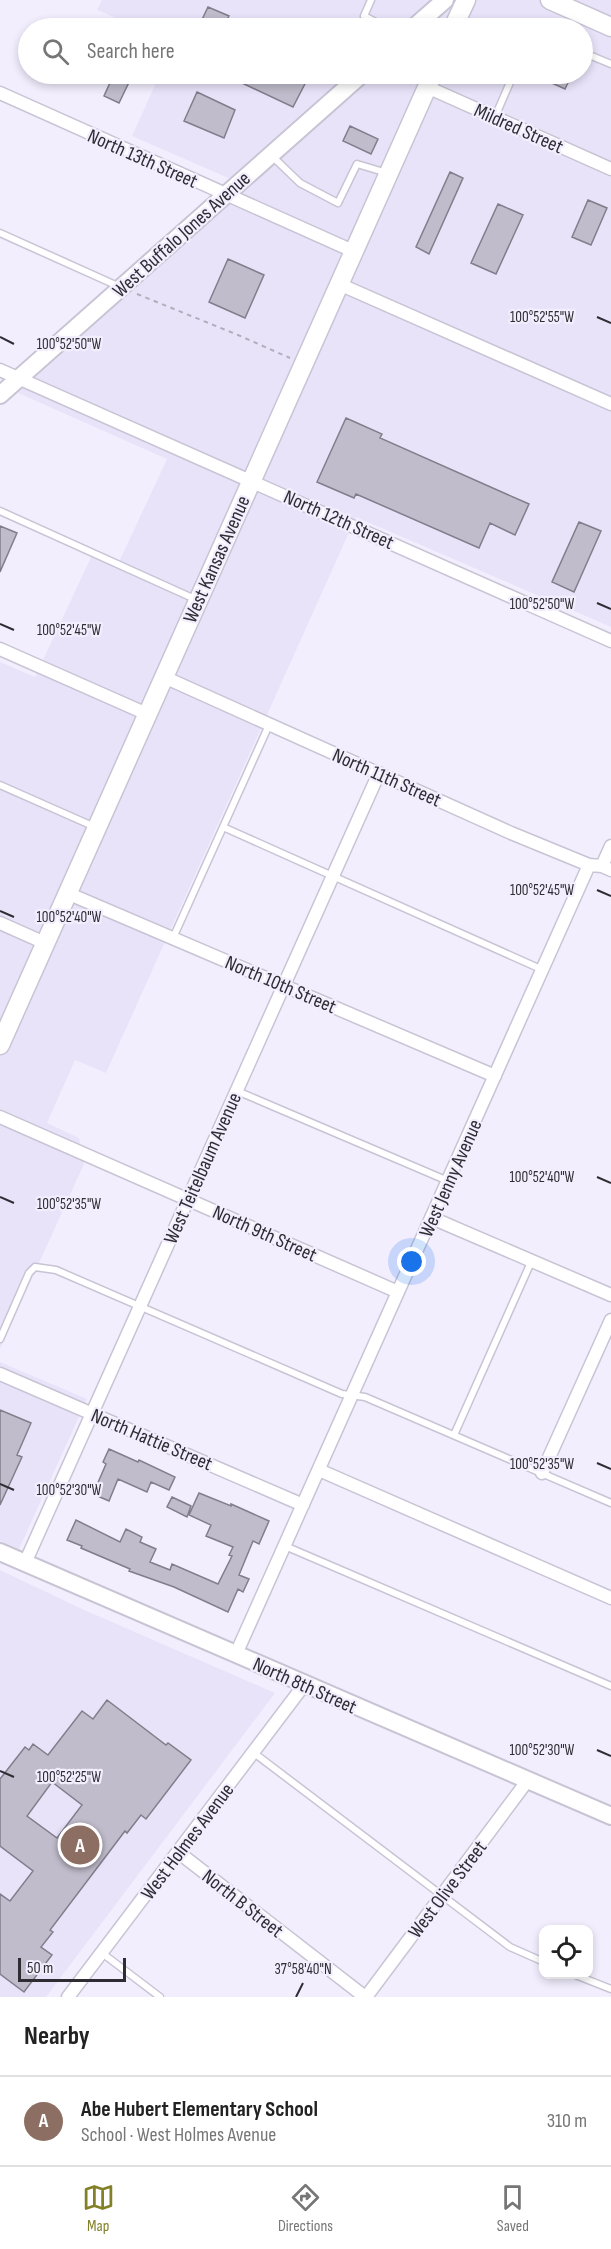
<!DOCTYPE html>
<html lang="en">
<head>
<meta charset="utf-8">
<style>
	:root { --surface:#fff; --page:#f6f6f6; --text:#222; --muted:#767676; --line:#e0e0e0; --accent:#838028 }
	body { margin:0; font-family:"Sofia Sans Condensed",sans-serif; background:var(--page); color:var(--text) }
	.controls { position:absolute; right:18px; bottom:18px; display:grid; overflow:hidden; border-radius:12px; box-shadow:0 3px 9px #0003 }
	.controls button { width:54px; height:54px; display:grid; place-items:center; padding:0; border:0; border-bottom:2px solid var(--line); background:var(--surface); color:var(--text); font:30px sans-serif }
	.scale { position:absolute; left:18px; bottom:15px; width:108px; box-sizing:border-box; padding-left:6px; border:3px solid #2f2d33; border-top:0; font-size:16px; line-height:21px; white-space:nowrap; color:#2f2d33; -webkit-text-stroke:4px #f2eefe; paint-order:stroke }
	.you { position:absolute; left:412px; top:1262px; width:21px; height:21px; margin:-15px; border:4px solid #fff; border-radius:50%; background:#1a73e8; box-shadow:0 0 0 9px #1a73e833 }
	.badge { display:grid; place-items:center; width:39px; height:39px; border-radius:50%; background:var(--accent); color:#fff; font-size:20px; font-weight:700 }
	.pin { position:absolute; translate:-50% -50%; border:3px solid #fff; box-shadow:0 2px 6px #0006 }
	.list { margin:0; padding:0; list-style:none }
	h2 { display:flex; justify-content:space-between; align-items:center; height:78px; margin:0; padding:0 24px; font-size:26px }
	h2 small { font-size:20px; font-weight:400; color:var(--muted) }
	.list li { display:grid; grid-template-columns:39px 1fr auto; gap:18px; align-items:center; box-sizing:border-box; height:90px; padding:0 24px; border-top:2px solid var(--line) }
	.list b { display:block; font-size:22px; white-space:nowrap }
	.list p { margin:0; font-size:20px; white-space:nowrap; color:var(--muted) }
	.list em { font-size:20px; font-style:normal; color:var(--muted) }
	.icon { flex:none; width:33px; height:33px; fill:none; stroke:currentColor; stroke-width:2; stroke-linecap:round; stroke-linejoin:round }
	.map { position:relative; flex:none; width:611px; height:1997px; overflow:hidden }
	.search { position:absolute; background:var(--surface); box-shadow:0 3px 9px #0003; left:18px; right:18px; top:18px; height:66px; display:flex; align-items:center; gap:15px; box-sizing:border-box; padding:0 21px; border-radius:33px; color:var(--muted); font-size:22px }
	.sheet { height:168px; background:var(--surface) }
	nav { display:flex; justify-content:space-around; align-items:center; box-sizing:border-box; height:84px; border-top:2px solid var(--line); background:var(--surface); font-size:16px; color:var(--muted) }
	nav a { display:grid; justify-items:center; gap:3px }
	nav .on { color:var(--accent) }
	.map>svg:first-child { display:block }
</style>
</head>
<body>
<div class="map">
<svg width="611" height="1997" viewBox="0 0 611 1997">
	<rect width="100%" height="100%" fill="#f2eefe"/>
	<path fill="#e9e3fa" d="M102 0H611V627L356 517 106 1073 75 1060 47 1123 79 1138 84 1164 0 1349V662L35 677 93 553 118 564 167 459 18 393 249 187 132 136 160 74H582V28H140L97 10Z
		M0 1362 87 1399 19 1549 0 1541Z
		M0 1570 82 1609 275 1693 46 1997H0Z"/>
	<path fill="#c0bccb" stroke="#817e8c" stroke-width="1.5" fill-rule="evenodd" d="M208 7 229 16 223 28H198Z
		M114 74H133L119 103 104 96Z
		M223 74H310L293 107Z
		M532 74H572L565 89Z
		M197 92 235 110 224 138 184 121Z
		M350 126 378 139 371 154 343 141Z
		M450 172 463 178 429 254 416 247Z
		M588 200 607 208 591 245 572 237Z
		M498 204 523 215 496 274 471 263Z
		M228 259 264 275 245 318 209 302Z
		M346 418 382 434 380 438 529 504 515 535 490 523 479 548 356 494 354 498 317 482Z
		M579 522 601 531 574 592 552 582Z
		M0 526 17 533 0 572Z
		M0 1410 31 1423 17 1455 22 1457 0 1505Z
		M109 1449 138 1462 139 1460 175 1477 169 1490 151 1482 147 1492 118 1479 109 1501 93 1494 106 1464 103 1462Z
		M199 1493 231 1506V1504L269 1521 259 1544 253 1541 239 1575 249 1579 243 1592 238 1589 228 1612 174 1587 129 1571 130 1569 81 1548 82 1546 67 1540 76 1520 120 1542 126 1529 142 1537 140 1542 156 1549 150 1562 170 1570 172 1564 218 1584 232 1556 229 1555 233 1547 206 1536 211 1525 189 1515Z
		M172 1497 191 1506 187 1517 167 1507Z
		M107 1700 166 1745 168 1743 191 1760 146 1819 141 1815 127 1833 125 1831 50 1930 53 1932 41 1947 52 1955 24 1992 0 1974V1894L10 1901 33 1871 0 1846V1779L25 1747 29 1750 33 1744 48 1755 82 1711 93 1719ZM52 1782 82 1805 57 1838 27 1816Z"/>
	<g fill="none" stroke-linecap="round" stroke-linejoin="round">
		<g stroke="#c8c4d4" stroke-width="9">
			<path id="lane" d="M371 0 364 16 387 28
				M500 28 506 24 515 23 528 28
				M582 52 611 64
				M495 117 511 80 500 74
				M271 155 300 183 338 203 357 164 387 173
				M0 233 120 287
				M0 511 197 600
				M0 785 95 827
				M223 827 543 970
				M173 938 269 725
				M237 1091 448 1181
				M0 1339 29 1273 35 1267 56 1270 342 1394 365 1397 611 1503
				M454 1435 532 1260
				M285 1546 611 1686
				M254 1753 510 1947 544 1962
				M102 1953 160 1997
				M573 1974 611 1989"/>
		</g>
		<g stroke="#c8c4d4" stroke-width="15">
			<path id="street" d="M427 87 611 169
				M0 93 353 251
				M339 284 611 404
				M0 370 611 641
				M0 649 147 714
				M164 677 511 833 589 865 602 866 611 870
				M602 866 611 846
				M67 893 495 1076
				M0 923 45 943
				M0 1117 398 1292
				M432 1218 611 1295
				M0 1374 303 1505
				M319 1470 611 1598
				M542 1473 611 1320
				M25 1563 379 773
				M236 1654 589 865
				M178 1852 365 1997
				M68 1997 304 1685
				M366 1997 528 1780"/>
		</g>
		<g stroke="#c8c4d4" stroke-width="20">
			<path id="secondary" d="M413 28 445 0
				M0 395 362 74
				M0 1552 611 1816"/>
		</g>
		<g stroke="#c8c4d4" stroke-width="21">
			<path id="primary" d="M550 0 611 27
				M453 28 466 0
				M0 1045 433 74"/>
		</g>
		<path stroke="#b1aebb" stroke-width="2" stroke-dasharray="4.5 4.5" stroke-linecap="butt" d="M137 294 238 335 290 358"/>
		<use href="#lane" stroke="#fff" stroke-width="6"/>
		<use href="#street" stroke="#fff" stroke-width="12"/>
		<use href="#secondary" stroke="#fff" stroke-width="16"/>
		<use href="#primary" stroke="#fff" stroke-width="18"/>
	</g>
	<path fill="none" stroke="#2f2d33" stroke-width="2" d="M597 317 611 323M0 337 14 344M597 603 611 609M0 624 14 630M597 890 611 896M0 911 14 917M597 1177 611 1183M0 1197 14 1203M597 1463 611 1469M0 1484 14 1490M597 1750 611 1756M0 1771 14 1777M296 1997 303 1983"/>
	<g text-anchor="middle" stroke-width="4.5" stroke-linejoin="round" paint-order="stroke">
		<g font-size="20" fill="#2f2d33" stroke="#f2eefe">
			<text transform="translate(519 128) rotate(24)" y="7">Mildred Street</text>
			<text transform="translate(143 158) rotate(24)" y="7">North 13th Street</text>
			<text transform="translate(181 234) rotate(-42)" y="7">West Buffalo Jones Avenue</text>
			<text transform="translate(339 519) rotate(24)" y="7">North 12th Street</text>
			<text transform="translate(216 559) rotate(-66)" y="7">West Kansas Avenue</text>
			<text transform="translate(387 777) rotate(24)" y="7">North 11th Street</text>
			<text transform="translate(281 984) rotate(23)" y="7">North 10th Street</text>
			<text transform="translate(202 1168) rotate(-66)" y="7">West Teitelbaum Avenue</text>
			<text transform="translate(450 1178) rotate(-66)" y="7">West Jenny Avenue</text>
			<text transform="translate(265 1233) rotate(24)" y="7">North 9th Street</text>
			<text transform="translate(152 1439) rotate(23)" y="7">North Hattie Street</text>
			<text transform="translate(305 1685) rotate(24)" y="7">North 8th Street</text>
			<text transform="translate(187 1841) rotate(-53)" y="7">West Holmes Avenue</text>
			<text transform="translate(447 1889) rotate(-53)" y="7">West Olive Street</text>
			<text transform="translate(243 1903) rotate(38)" y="7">North B Street</text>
		</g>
	</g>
	<g font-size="15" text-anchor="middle" fill="#2f2d33" stroke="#f2eefe" stroke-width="4.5" stroke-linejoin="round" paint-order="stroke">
		<text x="542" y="322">100°52'55"W</text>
		<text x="69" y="349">100°52'50"W</text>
		<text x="542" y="609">100°52'50"W</text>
		<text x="69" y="635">100°52'45"W</text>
		<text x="542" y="895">100°52'45"W</text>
		<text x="69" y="922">100°52'40"W</text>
		<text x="542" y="1182">100°52'40"W</text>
		<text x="69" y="1209">100°52'35"W</text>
		<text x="542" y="1469">100°52'35"W</text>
		<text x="69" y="1495">100°52'30"W</text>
		<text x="542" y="1755">100°52'30"W</text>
		<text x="69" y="1782">100°52'25"W</text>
		<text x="303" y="1974">37°58'40"N</text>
	</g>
</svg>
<div class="controls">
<button><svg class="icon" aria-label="locate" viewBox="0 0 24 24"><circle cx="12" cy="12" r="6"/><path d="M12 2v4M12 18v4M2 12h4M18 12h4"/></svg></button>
</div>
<div class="scale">50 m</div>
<div class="you"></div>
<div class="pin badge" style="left:80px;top:1845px;background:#8d6e63">A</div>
<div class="search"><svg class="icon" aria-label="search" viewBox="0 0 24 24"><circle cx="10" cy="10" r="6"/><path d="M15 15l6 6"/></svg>Search here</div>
</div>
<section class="sheet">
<h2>Nearby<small></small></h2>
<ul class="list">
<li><span class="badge" style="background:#8d6e63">A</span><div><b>Abe Hubert Elementary School</b><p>School · West Holmes Avenue</p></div><em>310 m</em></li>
</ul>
</section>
<nav>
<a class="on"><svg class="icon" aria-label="map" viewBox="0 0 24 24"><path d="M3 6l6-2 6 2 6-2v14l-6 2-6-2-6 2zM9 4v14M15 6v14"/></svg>Map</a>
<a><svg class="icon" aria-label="directions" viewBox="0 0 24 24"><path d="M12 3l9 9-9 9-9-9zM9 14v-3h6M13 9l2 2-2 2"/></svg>Directions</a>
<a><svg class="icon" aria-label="saved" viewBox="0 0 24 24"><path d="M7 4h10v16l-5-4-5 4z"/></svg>Saved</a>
</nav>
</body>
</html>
